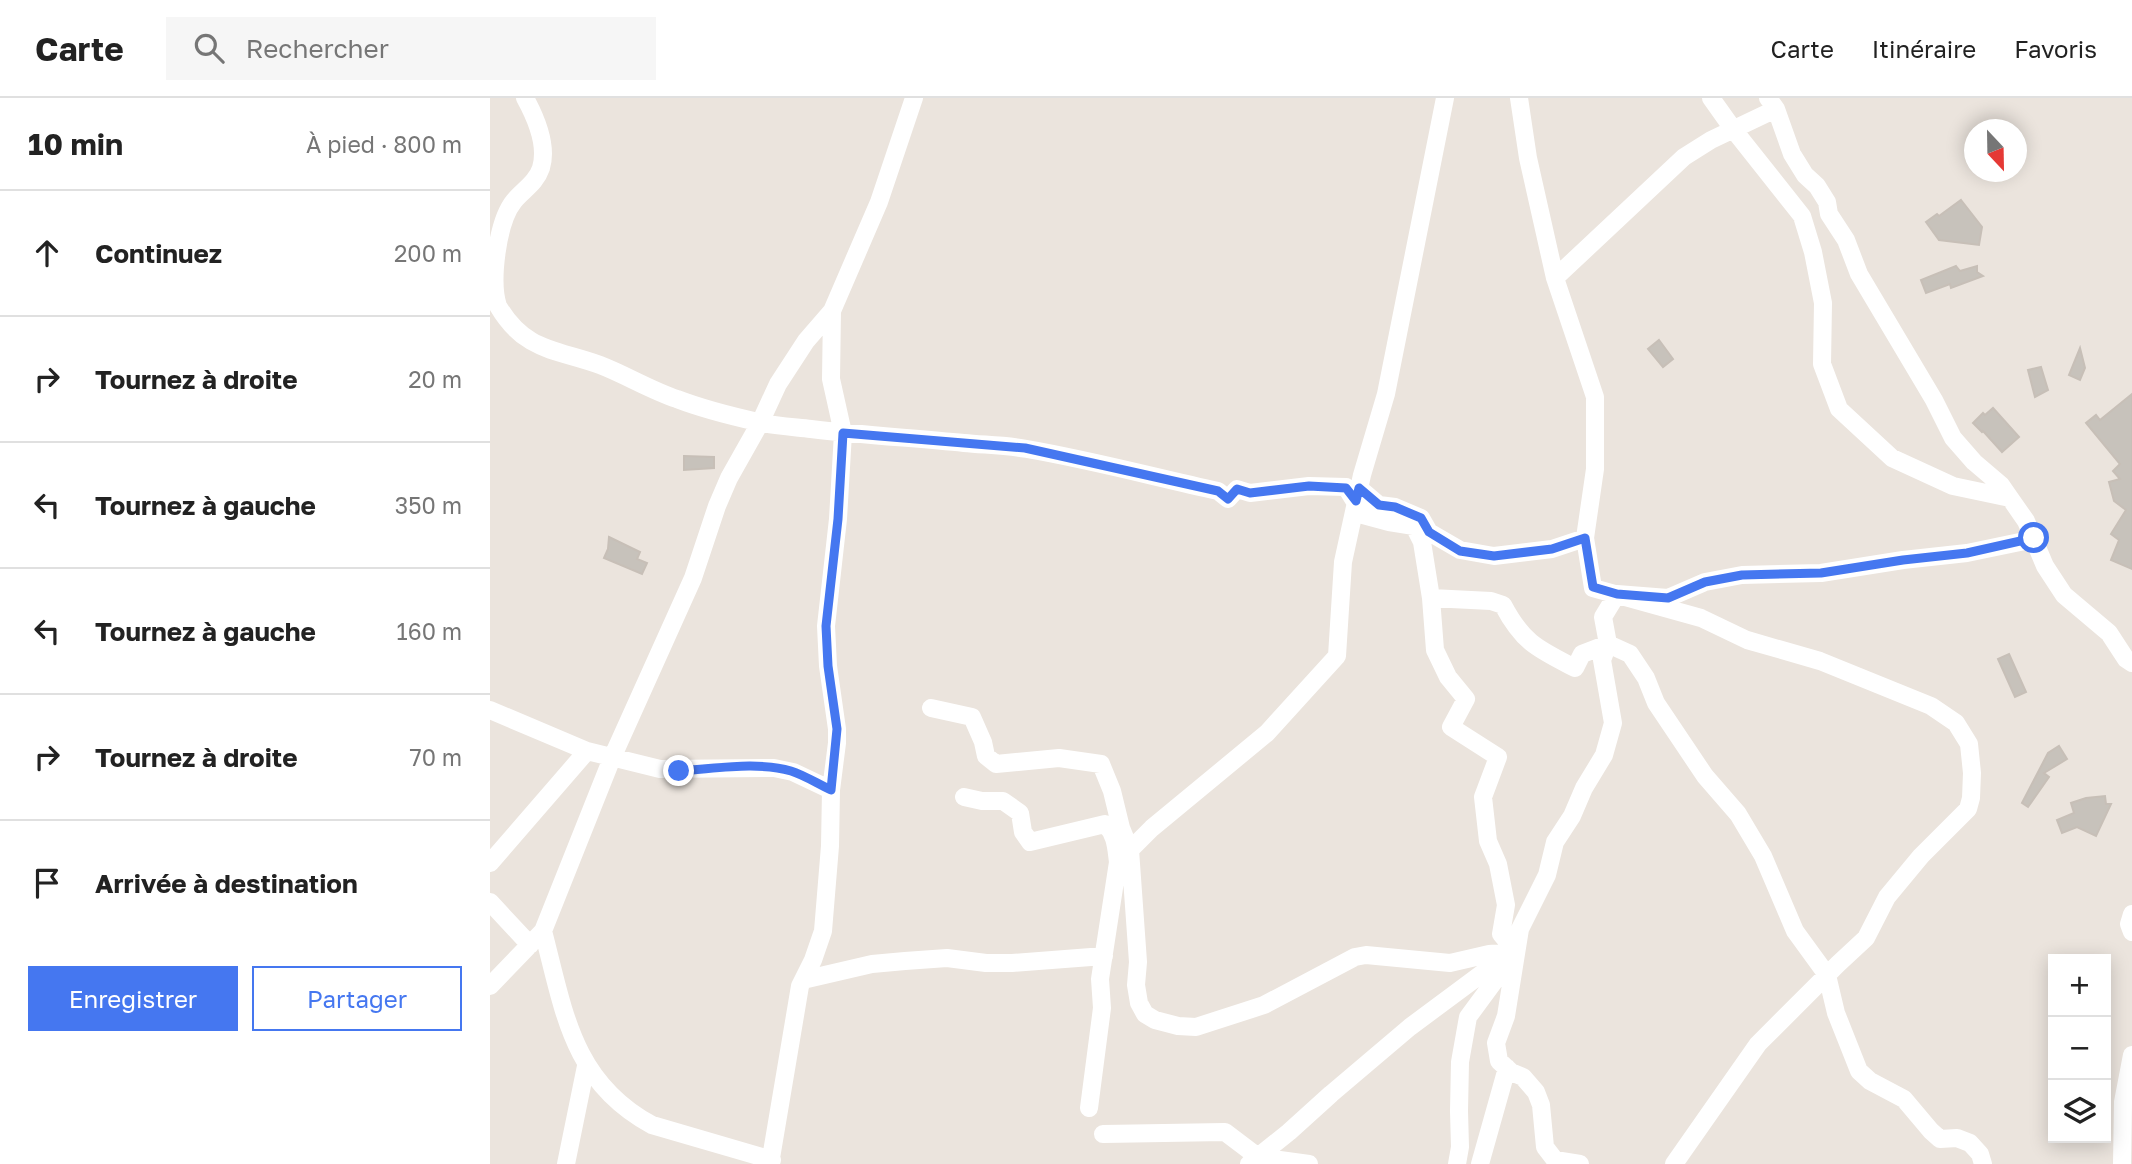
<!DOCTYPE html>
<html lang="fr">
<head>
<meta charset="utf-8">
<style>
	:root { --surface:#fff; --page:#f6f6f6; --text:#222; --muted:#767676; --line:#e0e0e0; --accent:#4577f0 }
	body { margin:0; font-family:"Golos Text",sans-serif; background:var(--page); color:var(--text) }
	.controls { position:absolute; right:21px; bottom:21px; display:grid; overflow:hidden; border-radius:0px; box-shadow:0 4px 18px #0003 }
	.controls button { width:63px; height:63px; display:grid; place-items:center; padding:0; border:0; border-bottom:2px solid var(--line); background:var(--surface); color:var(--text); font:35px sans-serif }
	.compass { position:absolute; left:1474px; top:21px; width:63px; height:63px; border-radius:50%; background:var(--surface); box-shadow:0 4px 18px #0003; rotate:158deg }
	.stop { position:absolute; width:21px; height:21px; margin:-16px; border:5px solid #4577f0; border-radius:50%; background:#fff }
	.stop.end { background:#4577f0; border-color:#fff; box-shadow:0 2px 7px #0008 }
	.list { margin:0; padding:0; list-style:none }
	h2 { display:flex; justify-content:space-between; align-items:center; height:91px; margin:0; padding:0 28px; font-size:30px }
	h2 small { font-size:23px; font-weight:400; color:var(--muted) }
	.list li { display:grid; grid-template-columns:46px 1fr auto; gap:21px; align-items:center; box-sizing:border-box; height:126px; padding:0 28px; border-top:2px solid var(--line) }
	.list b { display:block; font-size:26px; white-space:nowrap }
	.list em { font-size:23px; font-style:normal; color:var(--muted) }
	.actions { display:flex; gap:14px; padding:21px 28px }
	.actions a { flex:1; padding:16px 0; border:2px solid var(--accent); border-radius:0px; text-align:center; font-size:24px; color:var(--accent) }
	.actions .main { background:var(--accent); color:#fff }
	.icon { flex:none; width:38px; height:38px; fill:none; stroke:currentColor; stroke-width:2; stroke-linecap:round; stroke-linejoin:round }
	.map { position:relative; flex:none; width:1642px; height:1066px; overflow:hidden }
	header { display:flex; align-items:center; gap:42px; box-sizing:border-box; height:98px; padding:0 35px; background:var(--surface); border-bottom:2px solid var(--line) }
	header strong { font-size:33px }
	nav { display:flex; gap:38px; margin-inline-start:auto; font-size:24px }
	.search { width:490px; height:63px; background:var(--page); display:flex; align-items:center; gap:18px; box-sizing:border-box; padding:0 24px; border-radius:0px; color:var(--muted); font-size:26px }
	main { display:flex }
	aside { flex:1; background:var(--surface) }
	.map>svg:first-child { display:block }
</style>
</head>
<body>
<header>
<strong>Carte</strong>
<div class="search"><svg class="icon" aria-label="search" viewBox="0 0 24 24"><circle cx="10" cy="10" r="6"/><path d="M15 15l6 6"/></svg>Rechercher</div>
<nav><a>Carte</a><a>Itinéraire</a><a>Favoris</a></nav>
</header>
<main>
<aside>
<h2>10 min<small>À pied · 800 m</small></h2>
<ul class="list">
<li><svg class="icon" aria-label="ahead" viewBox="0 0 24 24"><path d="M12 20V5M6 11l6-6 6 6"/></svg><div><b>Continuez</b></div><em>200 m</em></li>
<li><svg class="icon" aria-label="right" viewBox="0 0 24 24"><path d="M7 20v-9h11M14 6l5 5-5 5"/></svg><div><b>Tournez à droite</b></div><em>20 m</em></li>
<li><svg class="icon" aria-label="left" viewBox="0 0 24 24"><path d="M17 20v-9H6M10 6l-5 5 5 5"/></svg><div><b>Tournez à gauche</b></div><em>350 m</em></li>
<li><svg class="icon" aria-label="left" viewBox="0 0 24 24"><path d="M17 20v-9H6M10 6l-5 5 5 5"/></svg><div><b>Tournez à gauche</b></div><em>160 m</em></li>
<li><svg class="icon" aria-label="right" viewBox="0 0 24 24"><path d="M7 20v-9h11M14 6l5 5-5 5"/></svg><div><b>Tournez à droite</b></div><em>70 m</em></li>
<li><svg class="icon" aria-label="arrive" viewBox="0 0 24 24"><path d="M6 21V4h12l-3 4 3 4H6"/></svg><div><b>Arrivée à destination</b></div></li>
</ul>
<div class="actions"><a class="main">Enregistrer</a><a>Partager</a></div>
</aside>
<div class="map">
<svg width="1642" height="1066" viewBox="0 0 1642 1066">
	<rect width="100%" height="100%" fill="#ebe4dd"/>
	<path fill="#c7c2bb" stroke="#c7bfb7" stroke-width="2" d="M1471 102 1492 129 1489 147 1449 142 1436 124 1447 116 1449 118Z
		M1466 168 1470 173 1487 168V174L1493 178 1461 190 1460 186 1436 195 1431 182Z
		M1169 242 1183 261 1173 269 1158 251Z
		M1590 250 1595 270 1590 282 1579 277Z
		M1551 269 1558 292 1545 299 1538 272Z
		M1642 296V471L1621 462 1629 442 1621 436 1636 412 1624 403 1619 384 1630 381 1623 373 1630 366 1596 325 1606 317 1610 322Z
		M1503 310 1529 339 1512 354 1493 333 1492 334 1483 325 1493 315 1495 317Z
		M194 358 224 359V370L194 372Z
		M119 439 150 454 147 461 157 465 152 476 114 460 118 451Z
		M1519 556 1536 594 1525 599 1508 561Z
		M1569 648 1577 661 1554 675 1559 679 1538 709 1532 705 1558 655Z
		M1615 698 1616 706H1621L1606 738 1587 729 1572 735 1567 722 1584 715 1581 705 1596 700Z"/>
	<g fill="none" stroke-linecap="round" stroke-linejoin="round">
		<path stroke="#fff" stroke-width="18" d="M35 0C46 20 58 47 51 70 46 85 33 92 24 103 7 124 0 184 8 208 35 254 66 251 110 267 136 277 160 292 187 301 213 311 241 318 268 324 285 328 304 329 321 331 372 337 423 340 474 345 494 347 516 347 537 351 601 362 664 379 728 393L738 401 747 391 760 395 819 388 856 389 873 417 899 424 924 428 932 444 941 500 1001 503 1013 507C1033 545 1048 551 1085 570L1092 556 1118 546 1140 556 1156 580 1166 605 1215 678 1248 716 1273 758 1305 833 1337 877 1346 915 1369 973 1380 983 1414 1001 1441 1033 1450 1041 1467 1040 1480 1045 1490 1056 1493 1066
			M1029 0 1038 60 1065 180 1105 299V371L1095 440
			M1221 0 1243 31 1312 118 1323 154 1333 205 1332 266 1349 311 1402 360 1463 388 1520 400
			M1278 0 1286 11 1302 56 1315 77 1327 88 1337 104 1339 116 1356 142 1369 176 1444 302 1463 340 1484 364 1511 387 1520 400 1536 423 1555 468 1574 497 1619 535 1636 561 1642 565
			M1065 180 1194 59 1221 42 1286 11
			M869 390 889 407 905 409 931 420 939 434 970 452 1004 458 1062 451 1095 440 1103 490 1211 520 1257 542 1330 563 1441 608 1466 625 1479 646 1482 675 1481 700 1478 711 1431 758 1397 799 1376 840 1348 866 1268 946 1184 1066
			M941 500 945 552 958 579 976 601 961 629 1008 659 993 699 998 743 1008 766 1016 807 1011 836 1026 854
			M441 610 482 619 493 644 496 658 506 666 569 660 611 666 622 693 631 730 640 752 648 864 646 887 649 905 655 916 665 922 688 928 706 929 774 907 865 859 876 857 960 865 999 856 1026 854
			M0 612 97 653 170 671 284 670 303 674 341 692
			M474 699 492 703H513L530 715 533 734 540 744 615 726C626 737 626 749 628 764L610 881 612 910 599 1010
			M628 764 662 730 777 635 847 558 853 464 872 377 896 296 955 0
			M0 765 97 653
			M0 804 40 847
			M1642 816 1639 826 1642 834
			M53 833C74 913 82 984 162 1027L282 1062
			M313 882 382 866 415 863 457 860 496 865H522L614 858
			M0 888 53 833 122 660 203 480 227 408 239 380 270 325 288 286 316 243 342 213 389 104 424 0
			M613 1036 735 1034 768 1059 819 1066
			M76 1066 96 968
			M280 1066 310 888 323 862 333 833 340 748 341 692 347 645V631L338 568 336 528 348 421 353 335 341 281 342 213
			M759 1066 799 1034 841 996 920 929 1021 854
			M967 1066 970 1049 969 1013 970 964 978 919 1020 862
			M990 1066 1017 970
			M1090 1066 1065 1062 1055 1049 1051 1007 1046 994 1033 979 1021 974 1009 963 1006 945 1016 918 1030 831 1057 777 1065 744 1082 718 1094 690 1114 657 1123 625 1112 562 1118 546 1113 519 1127 496 1178 500 1215 484 1252 477 1331 475 1413 462 1477 455 1544 441
			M1632 1066 1633 1004 1642 957"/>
	</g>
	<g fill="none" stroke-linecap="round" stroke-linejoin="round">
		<path stroke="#4577f0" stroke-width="9" d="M189 673C225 671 266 663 301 673 314 677 328 686 341 692L347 631 338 568 336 528 348 421 353 335 535 350 728 393 738 401 747 391 760 395 819 388 856 390 866 403 869 390 889 407 905 409 931 420 939 434 970 453 1004 458 1062 451 1095 440 1103 489 1127 496 1178 500 1215 484 1252 477 1331 475 1413 462 1477 455 1544 440"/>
	</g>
</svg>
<div class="controls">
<button>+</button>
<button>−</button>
<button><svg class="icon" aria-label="layers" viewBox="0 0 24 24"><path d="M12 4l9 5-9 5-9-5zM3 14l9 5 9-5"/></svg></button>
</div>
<svg class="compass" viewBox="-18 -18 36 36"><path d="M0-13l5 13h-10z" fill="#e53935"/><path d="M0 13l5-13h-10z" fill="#767676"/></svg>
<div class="stop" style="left:1544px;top:440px"></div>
<div class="stop end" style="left:189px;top:673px"></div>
</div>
</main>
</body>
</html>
